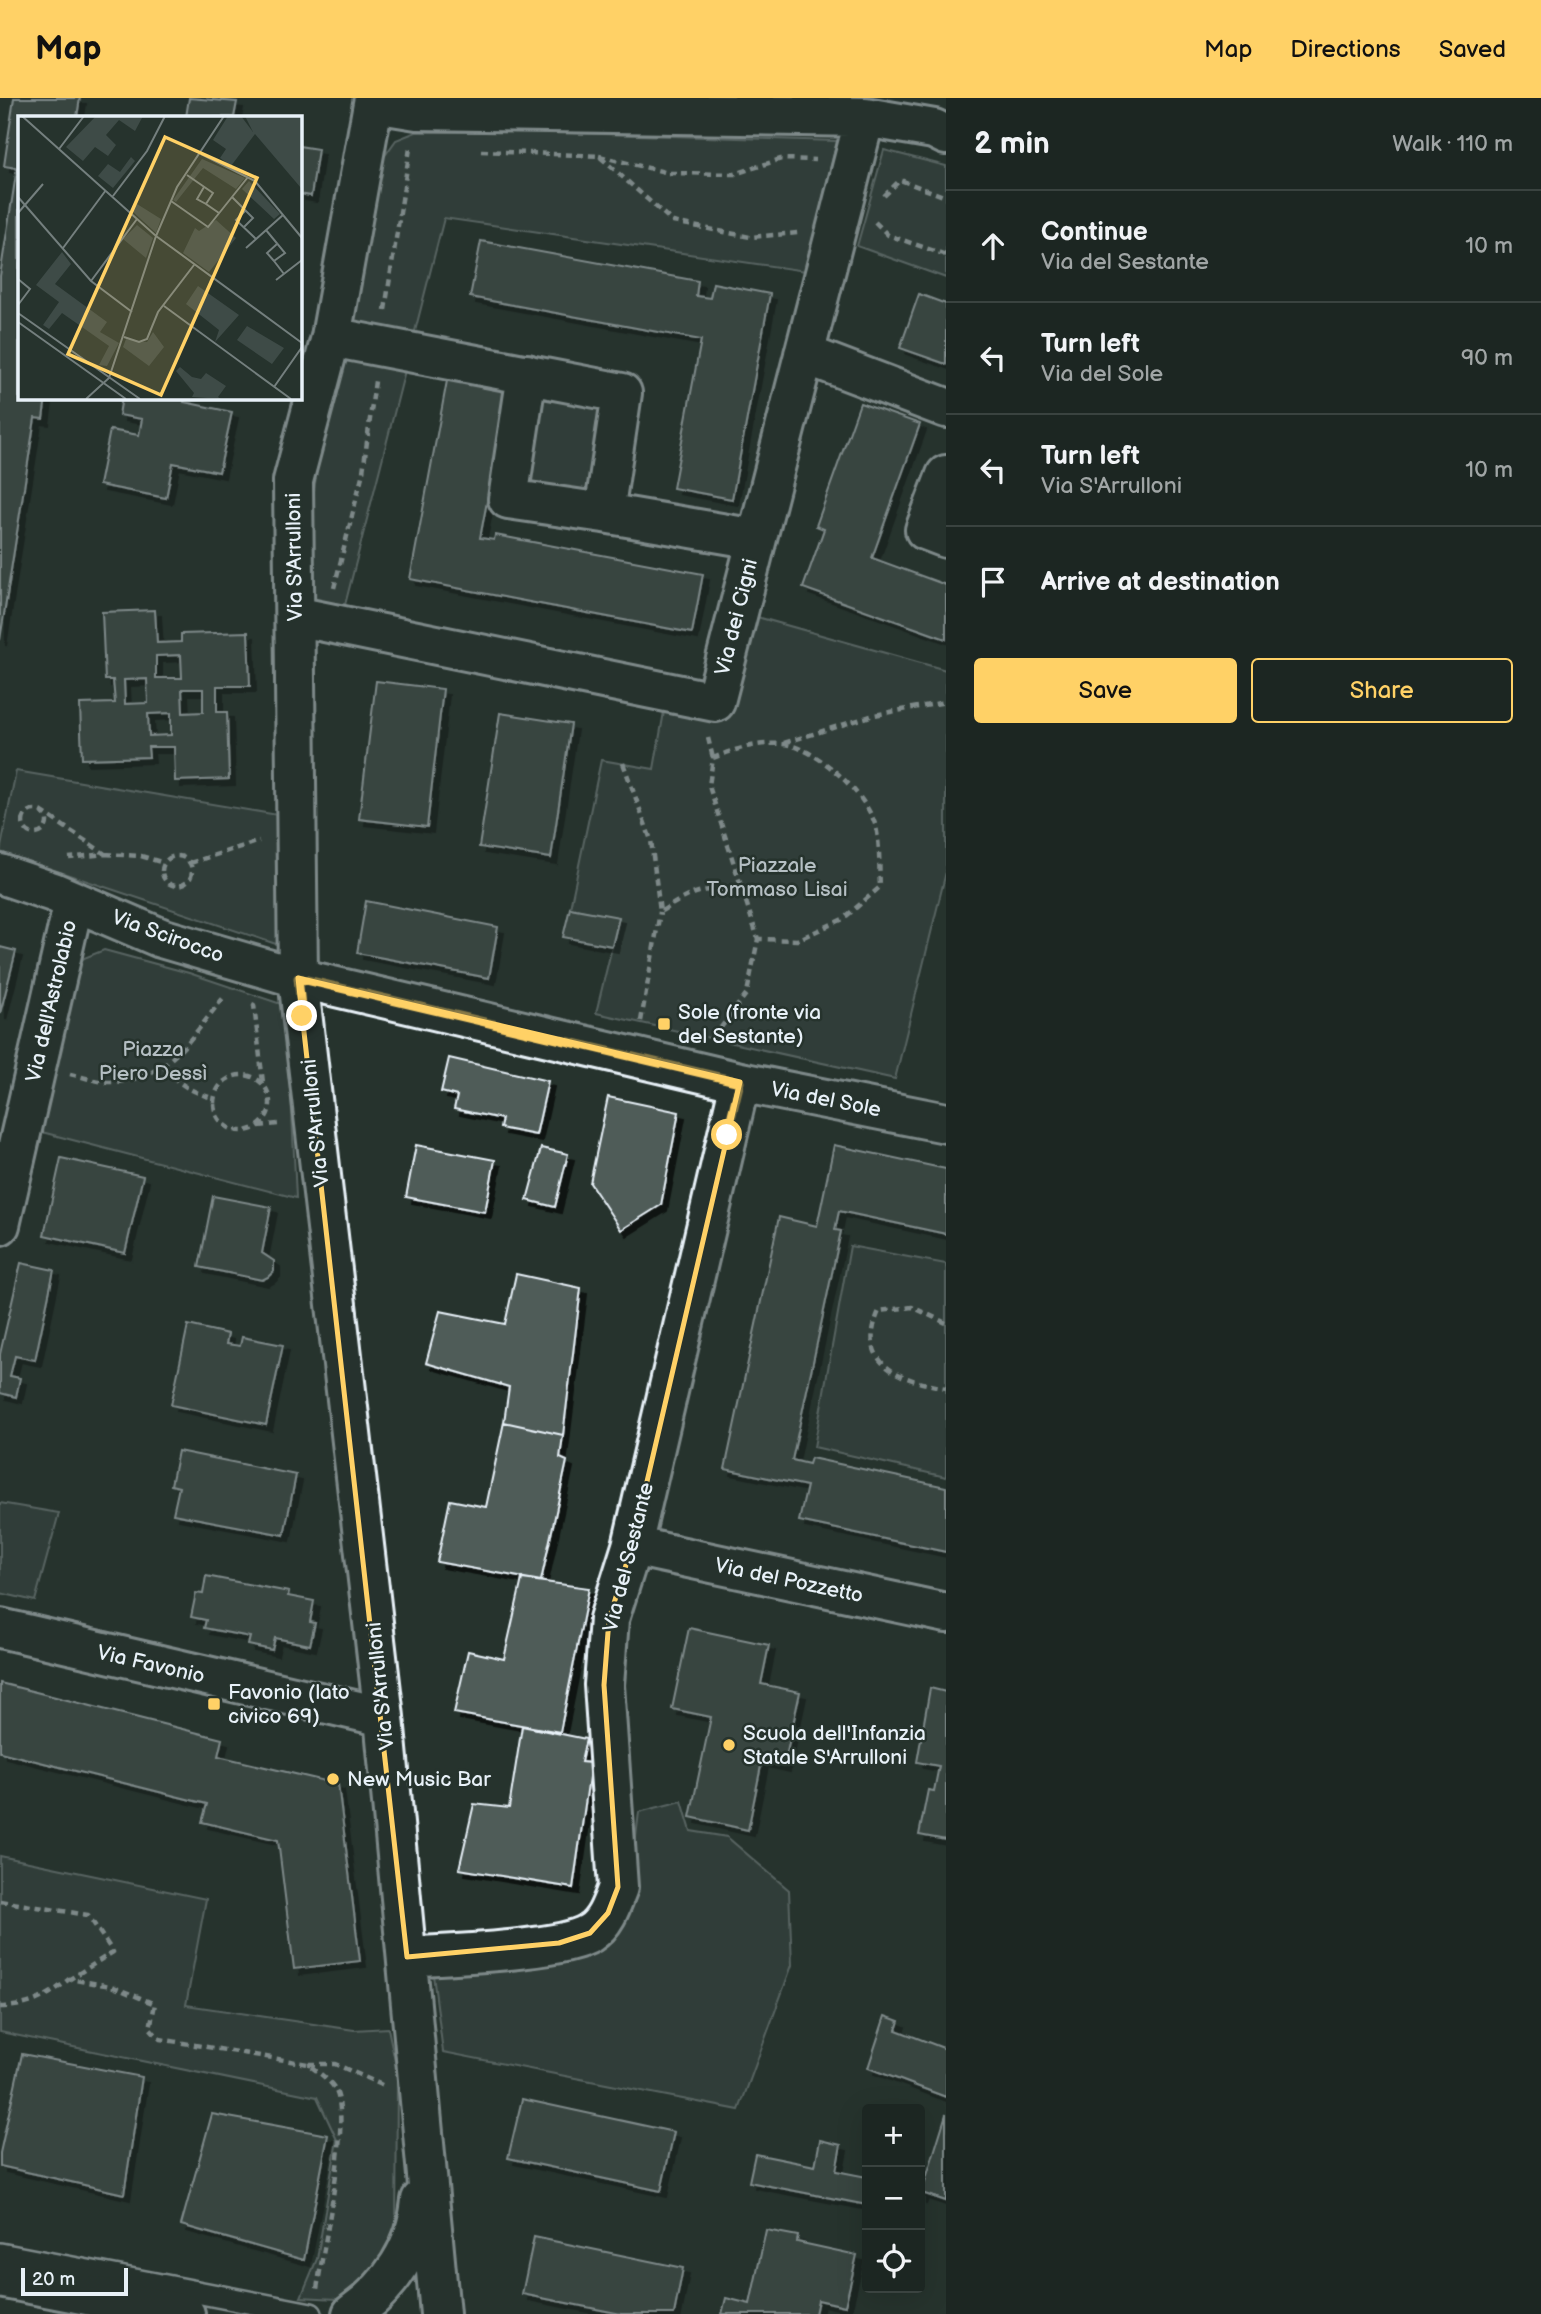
<!DOCTYPE html>
<html lang="en">
<head>
<meta charset="utf-8">
<style>
	:root { --surface:#1c2622; --page:#252e2a; --text:#f1f3f6; --muted:#a0a5a5; --line:#3a4340; --accent:#ffd166 }
	body { margin:0; font-family:"Balsamiq Sans",sans-serif; background:var(--page); color:var(--text) }
	.controls { position:absolute; right:21px; bottom:21px; display:grid; overflow:hidden; border-radius:7px; box-shadow:0 7px 28px #0002 }
	.controls button { width:63px; height:63px; display:grid; place-items:center; padding:0; border:0; border-bottom:2px solid var(--line); background:var(--surface); color:var(--text); font:35px sans-serif }
	.scale { position:absolute; left:21px; bottom:18px; width:107px; box-sizing:border-box; padding-left:7px; border:4px solid #e8f1f8; border-top:0; font-size:19px; line-height:24px; white-space:nowrap; color:#e8f1f8; -webkit-text-stroke:5px #26332d; paint-order:stroke }
	.stop { position:absolute; width:21px; height:21px; margin:-16px; border:5px solid #ffd166; border-radius:50%; background:#fff }
	.stop.end { background:#ffd166; border-color:#fff; box-shadow:0 2px 7px #0008 }
	.list { margin:0; padding:0; list-style:none }
	h2 { display:flex; justify-content:space-between; align-items:center; height:91px; margin:0; padding:0 28px; font-size:30px }
	h2 small { font-size:23px; font-weight:400; color:var(--muted) }
	.list li { display:grid; grid-template-columns:46px 1fr auto; gap:21px; align-items:center; box-sizing:border-box; height:112px; padding:0 28px; border-top:2px solid var(--line) }
	.list b { display:block; font-size:26px; white-space:nowrap }
	.list p { margin:0; font-size:23px; white-space:nowrap; color:var(--muted) }
	.list em { font-size:23px; font-style:normal; color:var(--muted) }
	.actions { display:flex; gap:14px; padding:21px 28px }
	.actions a { flex:1; padding:16px 0; border:2px solid var(--accent); border-radius:7px; text-align:center; font-size:24px; color:var(--accent) }
	.actions .main { background:var(--accent); color:#111 }
	.icon { flex:none; width:38px; height:38px; fill:none; stroke:currentColor; stroke-width:2; stroke-linecap:round; stroke-linejoin:round }
	.map { position:relative; flex:none; width:946px; height:2216px; overflow:hidden }
	header { display:flex; align-items:center; gap:42px; box-sizing:border-box; height:98px; padding:0 35px; background:var(--accent); color:#111 }
	header strong { font-size:33px }
	nav { display:flex; gap:38px; margin-inline-start:auto; font-size:24px }
	main { display:flex }
	aside { flex:1; background:var(--surface) }
	.map>svg:first-child { display:block }
</style>
</head>
<body>
<header>
<strong>Map</strong>
<nav><a>Map</a><a>Directions</a><a>Saved</a></nav>
</header>
<main>
<div class="map">
<svg width="946" height="2216" viewBox="0 0 946 2216">
	<defs>
		<filter id="shadow"><feDropShadow dx="6" dy="6" stdDeviation="0" flood-color="#0009"/></filter>
	</defs>
	<rect width="100%" height="100%" fill="#26332d"/>
	<filter id="ink" filterUnits="userSpaceOnUse"><feTurbulence type="fractalNoise" baseFrequency=".0143" numOctaves="2"/><feDisplacementMap in="SourceGraphic" scale="14" xChannelSelector="R" yChannelSelector="G"/><feConvolveMatrix kernelMatrix="1 2 1 2 8 2 1 2 1" color-interpolation-filters="sRGB"/></filter>
	<g filter="url(#ink)">
		<path fill="#3e4b47" stroke="#939ea0" stroke-width="2" d="M416 34H535L837 43 805 173 444 120 345 507 310 504 308 440 317 370 384 59 396 42Z
			M884 52 946 68V180L857 148Z
			M541 299 610 310 595 402 527 392Z
			M750 517 946 572V774L895 981 596 915 619 820 570 810 601 662 654 671 665 608 727 618Z
			M16 673 278 717 285 849 0 754Z
			M104 852 189 875 287 908 296 1100 34 1032 76 870 84 860Z
			M850 1148 946 1166V1379L814 1349Z
			M0 1405 59 1415 35 1503 0 1495Z
			M682 1703 691 1733 727 1739 789 1792 792 1867 739 2012 443 1954 432 1869 627 1814 639 1714Z
			M0 1758 206 1801 186 1907 354 1932 388 1930 397 1973 396 2149 380 2171 337 2201 301 2199 317 2161 337 2042 317 1999 0 1934Z"/>
		<path fill="#505c59" stroke="#e8f1f8" stroke-width="2" fill-rule="evenodd" filter="url(#shadow)" d="M14 0H80L77 19H19V299H46L43 321 35 320 0 542V178L17 70 4 68Z
			M189 0 237 4 234 19H186Z
			M299 48 318 51 311 98 299 96Z
			M481 143 698 183 696 198 710 200 713 185 770 196 732 401 673 390 701 242 470 199Z
			M919 196 946 206V266L900 250Z
			M449 272 510 283 480 440 494 442 495 437 703 476 692 535 410 481Z
			M122 299H185L184 304 232 314 219 374 173 365 166 400 99 387 110 332 139 337 142 321 119 317Z
			M860 305 920 326 872 460 946 487V541L803 490 824 431 816 428Z
			M155 512 157 545 181 544V536L248 534 250 588H217V614H227L229 681 175 683 174 649H148L149 659 82 661 80 606 115 605 113 582H105L102 514ZM181 557 182 580H156V558ZM147 581 148 605 125 606 124 582ZM182 591H203V614L183 615ZM171 615V637L149 638 148 616Z
			M376 583 443 591 427 729 359 721Z
			M500 615 571 626 551 760 479 749Z
			M366 803 498 829 489 880 357 855Z
			M570 810 619 819 612 848 563 839Z
			M0 849 16 853 0 916Z
			M449 960 548 983 536 1037 500 1030 502 1021 454 1011 457 998 441 994Z
			M608 999 679 1014 661 1107 621 1132 590 1085Z
			M416 1047 495 1062 485 1114 406 1099Z
			M834 1047 946 1071V1136L839 1113 835 1132 841 1133 792 1362 809 1366 811 1360 946 1389V1454L799 1423 807 1388 725 1371 779 1119 817 1128Z
			M541 1050 568 1056 555 1109 527 1102Z
			M61 1060 143 1078 125 1155 44 1137Z
			M213 1098 271 1109 262 1155 274 1163V1173L268 1179 262 1182 199 1169Z
			M21 1165 54 1172 35 1262 15 1258 10 1278 20 1280 16 1299 0 1295V1256Z
			M516 1176 581 1190 563 1337 504 1324 509 1289 426 1265 440 1213 505 1226Z
			M188 1227 228 1236 226 1246 240 1248 242 1239 283 1247 266 1327 171 1307Z
			M504 1324 563 1337 560 1360 567 1363 541 1483 437 1464 450 1402 486 1409Z
			M178 1353 296 1377 284 1437 173 1416 179 1389 171 1387Z
			M206 1478 289 1494 288 1498 314 1503 310 1524 315 1525 310 1547 275 1540 272 1552 248 1547 250 1539 204 1530 206 1522 191 1519 196 1495 203 1496Z
			M522 1481 589 1490 560 1634 454 1615 468 1553 504 1561Z
			M689 1530 769 1547 761 1586 800 1594 784 1668 762 1663 748 1732 690 1719 711 1619 672 1611Z
			M0 1585 222 1641 218 1658 338 1686 360 1863 294 1871 278 1742 202 1724 207 1706 0 1654Z
			M930 1590 946 1594V1742L919 1737 928 1692 934 1693 939 1668 917 1664Z
			M522 1628 586 1641 581 1664 591 1665 573 1790 459 1771 474 1706 509 1710Z
			M885 1918 899 1923 896 1932 946 1951V1999L868 1970Z
			M22 1956 142 1979 124 2096 0 2068V2055Z
			M522 2001 674 2034 661 2093 508 2060Z
			M212 2016 328 2037 304 2162 181 2127Z
			M946 2016V2103L922 2095 920 2101V2089L923 2090Z
			M820 2042 841 2047 836 2073 867 2079V2107L749 2084 755 2056 815 2068Z
			M766 2132 798 2138 797 2144 857 2157 845 2208 818 2202 815 2216H722L726 2200 750 2206Z
			M534 2139 683 2170 674 2216H621L522 2196Z"/>
		<g fill="none" stroke-linecap="round" stroke-linejoin="round">
			<g stroke="#e8f1f8" stroke-width="26">
				<path id="service" d="M0 2156 311 2216"/>
			</g>
			<g stroke="#e8f1f8" stroke-width="44">
				<path id="minor" d="M374 0 331 239 293 383 298 880 384 1619 440 2216
					M374 5 417 12 865 19 934 31 946 37
					M331 239 622 295 604 415 756 441
					M804 256 946 310
					M527 276 508 401 604 415
					M946 377 925 432 946 440
					M295 518 715 604 865 19
					M0 776 53 794 161 840 298 880 740 984 946 1025
					M0 1127 74 803
					M632 1448 946 1515
					M0 1530 384 1619
					M407 1859C446 1856 561 1853 590 1835 606 1825 612 1805 618 1789L604 1587 609 1521 632 1448 740 984
					M352 2216C390 2189 417 2150 421 2102"/>
			</g>
			<g stroke="#e8f1f8" stroke-width="44">
				<path id="secondary" d="M0 2180 185 2216"/>
			</g>
			<path stroke="#e8f1f8" stroke-width="4.5" stroke-dasharray="7 5" stroke-linecap="butt" d="M481 53 599 58 673 124 750 139 798 135
				M599 58 669 75 735 76 781 61 815 62
				M884 98 900 82 946 99
				M875 124 888 137 946 157
				M385 212 410 50 413 51
				M334 490 363 374 375 283
				M708 640 713 660
				M784 645 874 617 946 604
				M623 665 651 742 660 814C692 794 707 785 744 798
				M23 724a12 12 0 1 1 24 0a12 12 0 1 1-24 0Z
				M41 713 105 756 69 760
				M105 756 141 758 164 765
				M162 773a15 15 0 1 1 30 0a15 15 0 1 1-30 0Z
				M190 765 259 743
				M252 906 254 907 263 985
				M641 923 660 814
				M713 940 747 895 758 841 709 688 713 660C735 651 758 644 782 646 816 648 872 700 877 734 880 752 879 771 880 789L843 821 797 842 758 841
				M164 969C178 987 193 994 215 1001
				M70 976C84 979 99 985 113 984 169 982 192 937 225 898
				M214 1005a28 28 0 1 1 56 0a28 28 0 1 1-56 0Z
				M259 1028 278 1026
				M946 1225 912 1209 879 1213C855 1268 902 1282 946 1290
				M0 1803 88 1817 113 1854 70 1881
				M0 1909C28 1909 48 1899 69 1881L111 1888 155 1906 150 1930 160 1941 308 1966C317 1974 331 1982 336 1993 351 2023 323 2151 317 2191
				M308 1966H335L382 1987"/>
			<use href="#service" stroke="#26332d" stroke-width="21"/>
			<use href="#minor" stroke="#26332d" stroke-width="38"/>
			<use href="#secondary" stroke="#26332d" stroke-width="38"/>
		</g>
	</g>
	<g fill="none" stroke-linecap="round" stroke-linejoin="round" filter="url(#ink)">
		<path stroke="#ffd166" stroke-width="9" d="M302 918 298 880 740 984 727 1037"/>
	</g>
	<path d="M0 0H946V2216H0ZM298 880 740 984 632 1448 609 1521 604 1587 618 1789 608 1815 590 1835 559 1845 407 1859Z" fill="#26332d" fill-opacity=".55" fill-rule="evenodd"/>
	<path fill="none" stroke="#ffd166" stroke-width="5" stroke-linejoin="round" d="M298 880 740 984 632 1448 609 1521 604 1587 618 1789 608 1815 590 1835 559 1845 407 1859Z"/>
	<g fill="#ffd166" stroke="#26332d" stroke-width="2.5">
		<rect x="657" y="919" width="14" height="14" rx="3.5"/>
		<rect x="207" y="1599" width="14" height="14" rx="3.5"/>
		<circle cx="729" cy="1647" r="7"/>
		<circle cx="333" cy="1681" r="7"/>
	</g>
	<g text-anchor="middle" stroke-width="5" stroke-linejoin="round" paint-order="stroke">
		<g font-size="21" fill="#e8f1f8" stroke="#26332d">
			<text transform="translate(294 459) rotate(-91)" y="7">Via S'Arrulloni</text>
			<text transform="translate(736 519) rotate(-76)" y="7">Via dei Cigni</text>
			<text transform="translate(168 838) rotate(20)" y="7">Via Scirocco</text>
			<text transform="translate(51 903) rotate(-77)" y="7">Via dell'Astrolabio</text>
			<text transform="translate(826 1001) rotate(11)" y="7">Via del Sole</text>
			<text transform="translate(315 1025) rotate(-96)" y="7">Via S'Arrulloni</text>
			<text transform="translate(628 1459) rotate(-76)" y="7">Via del Sestante</text>
			<text transform="translate(789 1482) rotate(12)" y="7">Via del Pozzetto</text>
			<text transform="translate(151 1566) rotate(13)" y="7">Via Favonio</text>
			<text transform="translate(380 1588) rotate(-96)" y="7">Via S'Arrulloni</text>
		</g>
		<g font-size="21" fill="#b5bfc3" stroke="#26332d">
			<text x="777" y="774">Piazzale<tspan x="777" dy="24">Tommaso Lisai</tspan></text>
			<text x="153" y="958">Piazza<tspan x="153" dy="24">Piero Dessì</tspan></text>
		</g>
		<g font-size="21" fill="#e8f1f8" stroke="#26332d" text-anchor="start">
			<text x="678" y="921">Sole (fronte via<tspan x="678" dy="24">del Sestante)</tspan></text>
			<text x="228" y="1601">Favonio (lato<tspan x="228" dy="24">civico 69)</tspan></text>
			<text x="743" y="1642">Scuola dell'Infanzia<tspan x="743" dy="24">Statale S'Arrulloni</tspan></text>
			<text x="347" y="1688">New Music Bar</text>
		</g>
	</g>
	<g transform="translate(18 18)">
		<rect width="284" height="284" fill="#26332d"/>
		<path d="M78 0H125L117 15 101 4 88 19 98 29 90 40 77 31 65 45 48 31ZM210 0H223L235 16 227 0H283V72L237 18 213 50 202 42 208 33 195 24ZM113 41 117 45 95 72 80 60 90 48 102 56ZM184 43 227 62 218 73 185 52 158 86 155 84ZM231 65 262 98 256 103 224 73ZM119 88 143 103 138 117 114 95ZM198 104 218 122 191 156 165 137 177 112 181 115ZM119 109 135 122 128 142 105 123ZM44 136 53 148 37 168 89 206 82 216 101 227 89 250 81 249 91 230 44 197 31 213 25 209 41 186 18 169ZM180 170 221 199 197 226 201 214 168 188ZM229 210 266 232 254 248 219 224ZM135 216 146 231 131 250 105 231 108 223 129 226ZM162 251 174 261 183 263 188 257 208 270 200 281 203 283 174 281 176 277 158 255Z" fill="#3e4b47"/>
		<path fill="none" stroke="#747f7e" stroke-width="2" d="M4 0 138 120 284 227M41 33 66 0M183 38 237 65 284 122M169 59 195 77 188 88 201 97M186 71 179 83 188 88M95 80 129 35 147 0M0 81 73 165 114 196M214 81 235 102 226 111M153 85 190 111 230 61M228 94 218 104 238 123M0 97 25 68M248 114 267 137 256 145 266 158M45 132 88 74M228 132 265 99M256 145 249 137 259 128M0 163 12 173 0 189M258 164 284 144M73 165 119 103M146 190 273 283M0 197 122 283M0 206 108 283M106 221 121 226 129 223 140 196 176 149M256 271 284 231M68 283 91 262 138 120 159 71 206 0"/>
		<path fill="#ffd166" fill-opacity="0.15" stroke="#ffd166" stroke-width="3.5" d="M147 21 239 62 143 279 50 238Z"/>
		<rect width="284" height="284" fill="none" stroke="#e8f1f8" stroke-width="3.5"/>
	</g>
</svg>
<div class="controls">
<button>+</button>
<button>−</button>
<button><svg class="icon" aria-label="locate" viewBox="0 0 24 24"><circle cx="12" cy="12" r="6"/><path d="M12 2v4M12 18v4M2 12h4M18 12h4"/></svg></button>
</div>
<div class="scale">20 m</div>
<div class="stop" style="left:727px;top:1037px"></div>
<div class="stop end" style="left:302px;top:918px"></div>
</div>
<aside>
<h2>2 min<small>Walk · 110 m</small></h2>
<ul class="list">
<li><svg class="icon" aria-label="ahead" viewBox="0 0 24 24"><path d="M12 20V5M6 11l6-6 6 6"/></svg><div><b>Continue</b><p>Via del Sestante</p></div><em>10 m</em></li>
<li><svg class="icon" aria-label="left" viewBox="0 0 24 24"><path d="M17 20v-9H6M10 6l-5 5 5 5"/></svg><div><b>Turn left</b><p>Via del Sole</p></div><em>90 m</em></li>
<li><svg class="icon" aria-label="left" viewBox="0 0 24 24"><path d="M17 20v-9H6M10 6l-5 5 5 5"/></svg><div><b>Turn left</b><p>Via S'Arrulloni</p></div><em>10 m</em></li>
<li><svg class="icon" aria-label="arrive" viewBox="0 0 24 24"><path d="M6 21V4h12l-3 4 3 4H6"/></svg><div><b>Arrive at destination</b></div></li>
</ul>
<div class="actions"><a class="main">Save</a><a>Share</a></div>
</aside>
</main>
</body>
</html>
